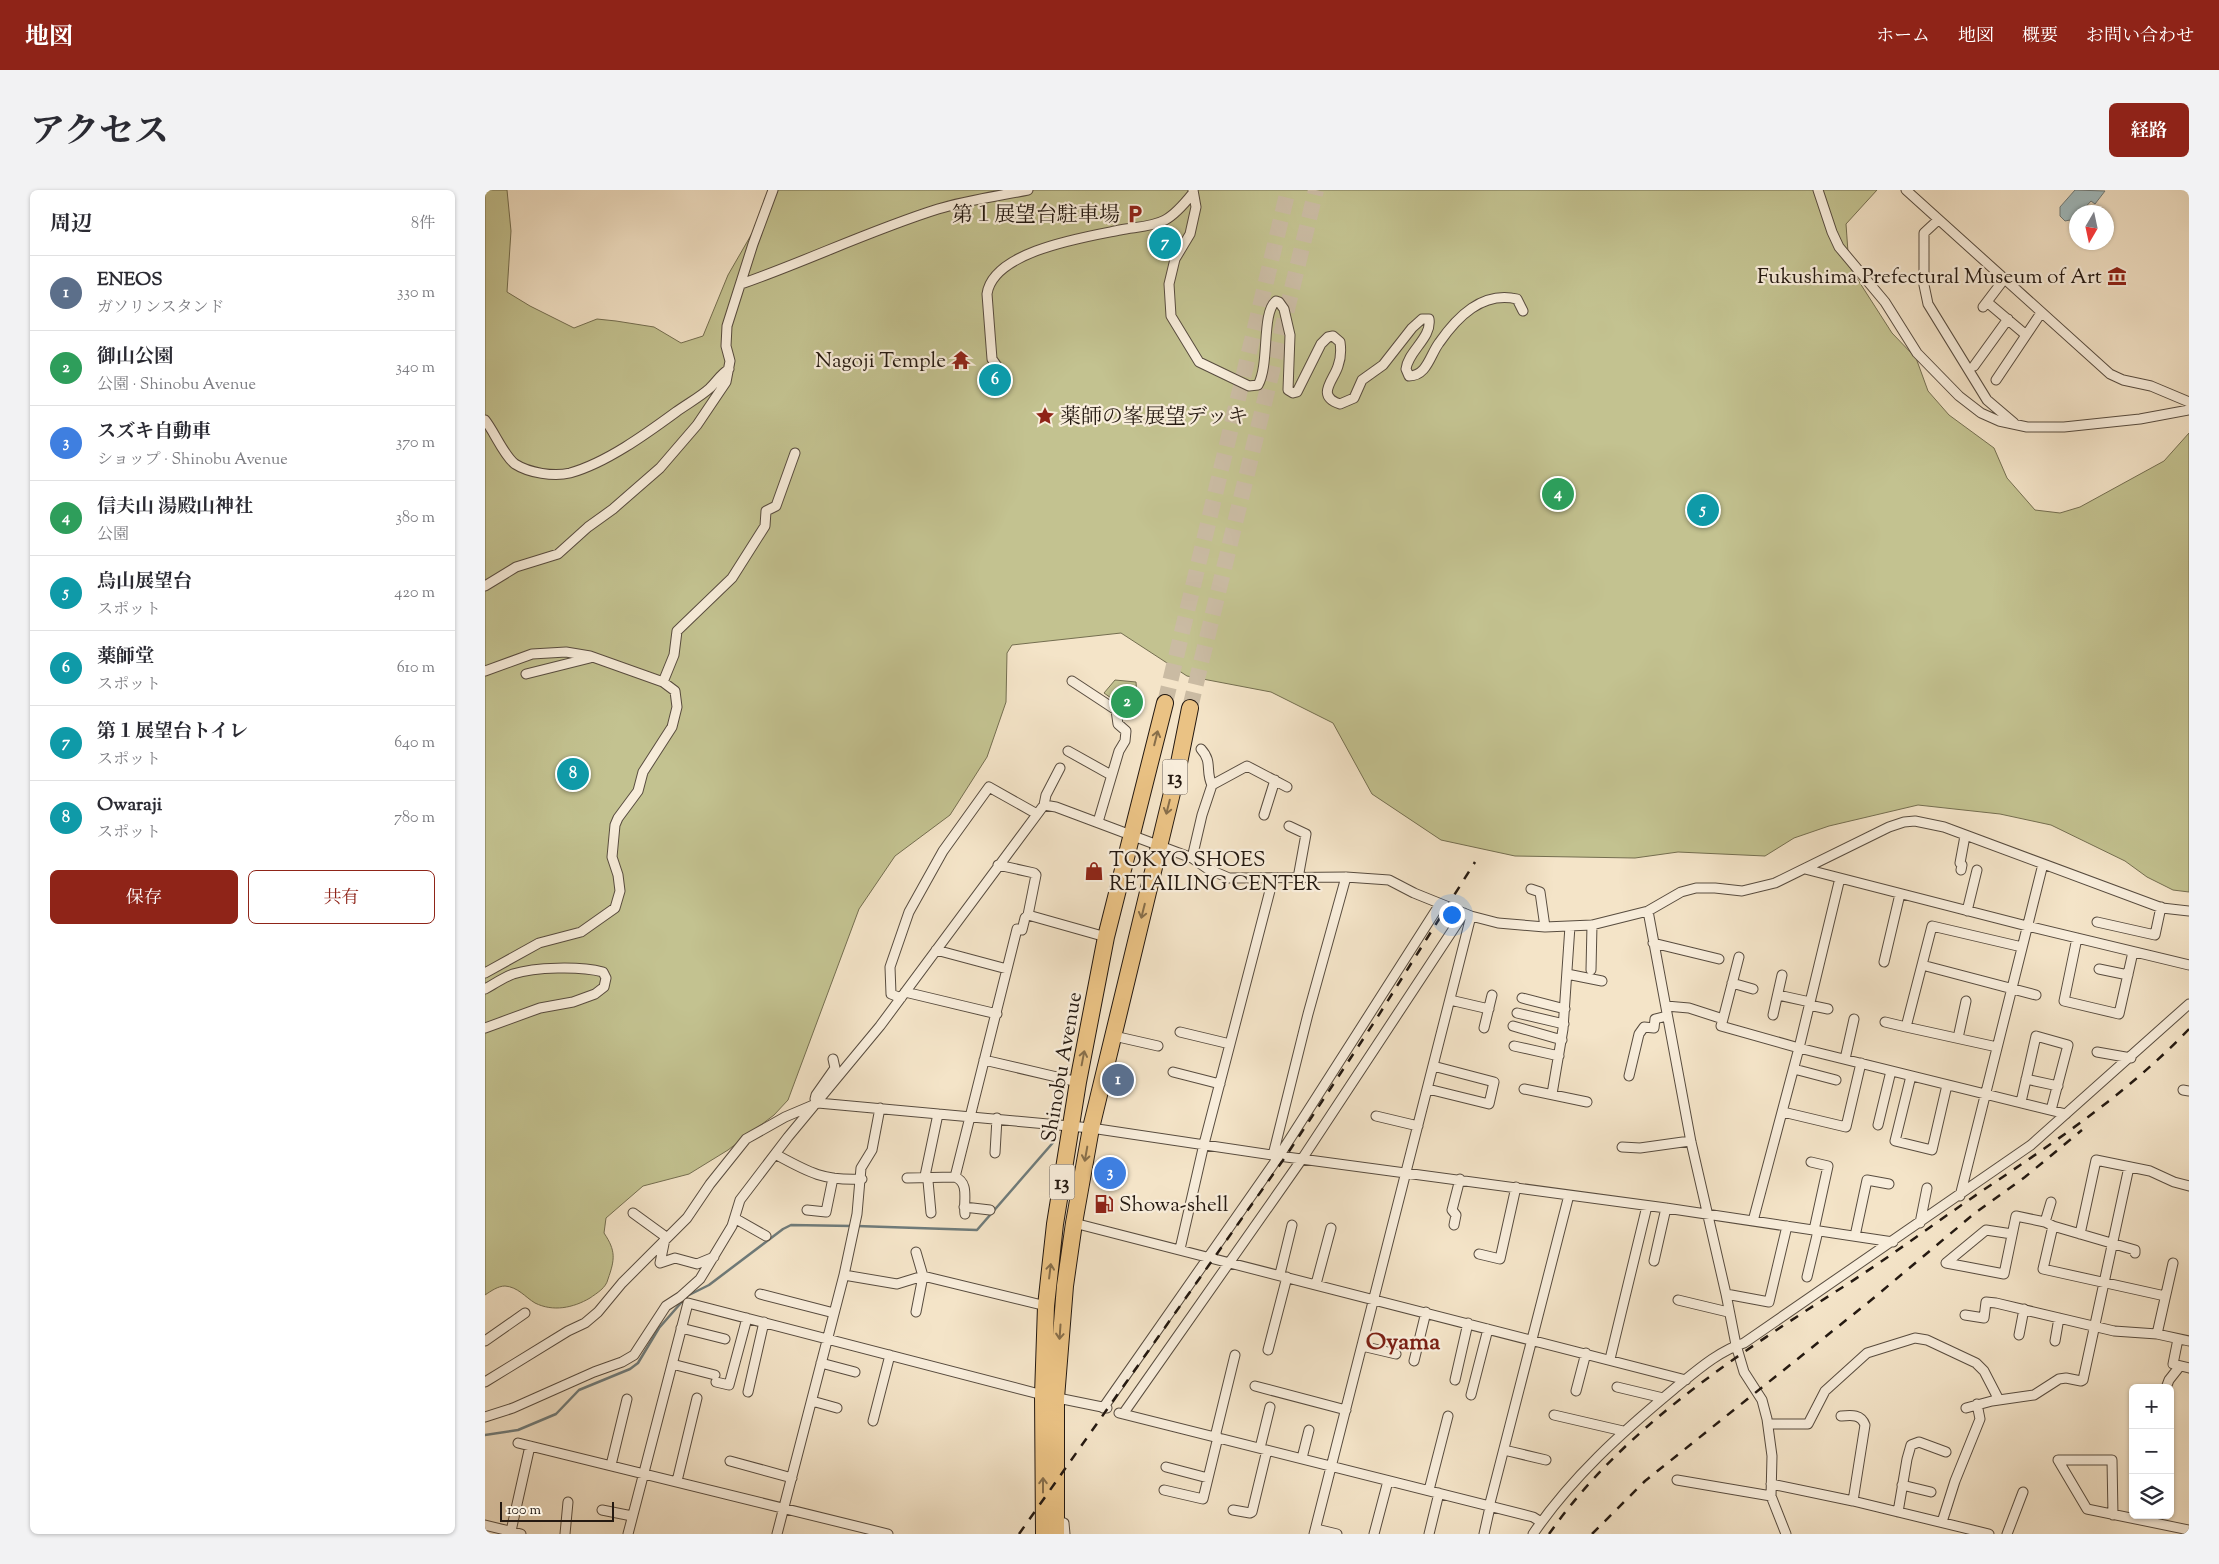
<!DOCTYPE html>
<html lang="ja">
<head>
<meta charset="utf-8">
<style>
	:root { --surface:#fff; --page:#f2f2f3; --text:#2b2b33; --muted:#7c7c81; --line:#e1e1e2; --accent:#8f2418 }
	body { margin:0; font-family:"Sorts Mill Goudy","Noto Serif JP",serif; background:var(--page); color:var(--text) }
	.controls { position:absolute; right:15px; bottom:15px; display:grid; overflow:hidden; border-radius:8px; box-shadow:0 1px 4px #0004 }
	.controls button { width:45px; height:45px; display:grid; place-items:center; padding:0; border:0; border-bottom:1px solid var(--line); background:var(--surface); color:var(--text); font:25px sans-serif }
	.compass { position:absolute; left:1584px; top:15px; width:45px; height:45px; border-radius:50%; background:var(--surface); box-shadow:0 1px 4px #0004; rotate:189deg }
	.scale { position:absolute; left:15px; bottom:12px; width:114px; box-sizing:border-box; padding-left:5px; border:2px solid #241911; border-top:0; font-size:14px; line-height:18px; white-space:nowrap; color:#241911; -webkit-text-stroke:4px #f8eddb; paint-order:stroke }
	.you { position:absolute; left:966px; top:724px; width:18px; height:18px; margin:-12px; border:4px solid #fff; border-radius:50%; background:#1a73e8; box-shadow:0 0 0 8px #1a73e833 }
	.badge { display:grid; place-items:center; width:32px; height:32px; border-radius:50%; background:var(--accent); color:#fff; font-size:16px; font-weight:700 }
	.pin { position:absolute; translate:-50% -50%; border:2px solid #fff; box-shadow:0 1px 5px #0006 }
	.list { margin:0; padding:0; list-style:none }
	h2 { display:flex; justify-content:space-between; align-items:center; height:65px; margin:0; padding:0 20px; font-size:21px }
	h2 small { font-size:16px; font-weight:400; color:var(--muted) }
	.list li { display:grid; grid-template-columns:32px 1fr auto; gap:15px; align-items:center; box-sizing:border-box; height:75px; padding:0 20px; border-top:1px solid var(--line) }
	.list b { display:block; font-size:19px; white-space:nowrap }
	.list p { margin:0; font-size:16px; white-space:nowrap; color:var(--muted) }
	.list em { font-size:16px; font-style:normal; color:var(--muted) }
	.actions { display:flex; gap:10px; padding:15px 20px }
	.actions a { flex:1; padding:11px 0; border:1px solid var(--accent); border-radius:8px; text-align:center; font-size:18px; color:var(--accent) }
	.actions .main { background:var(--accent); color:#fff }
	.icon { flex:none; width:28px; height:28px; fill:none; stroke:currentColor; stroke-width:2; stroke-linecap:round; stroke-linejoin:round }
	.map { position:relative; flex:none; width:1704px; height:1344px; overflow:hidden; border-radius:8px }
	header { display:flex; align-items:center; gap:30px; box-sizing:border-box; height:70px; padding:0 25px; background:var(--accent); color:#fff }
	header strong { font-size:24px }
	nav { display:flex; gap:28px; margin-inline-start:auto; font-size:18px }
	.intro { display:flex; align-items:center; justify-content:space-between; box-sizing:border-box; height:120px; padding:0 30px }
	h1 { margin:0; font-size:35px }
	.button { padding:12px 22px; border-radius:8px; background:var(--accent); color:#fff; font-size:18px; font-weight:700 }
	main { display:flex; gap:30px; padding:0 30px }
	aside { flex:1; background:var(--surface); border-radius:8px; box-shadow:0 1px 4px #0004 }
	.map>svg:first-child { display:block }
</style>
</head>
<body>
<header>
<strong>地図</strong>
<nav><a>ホーム</a><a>地図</a><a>概要</a><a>お問い合わせ</a></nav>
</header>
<div class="intro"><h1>アクセス</h1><a class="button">経路</a></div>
<main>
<aside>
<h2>周辺<small>8件</small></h2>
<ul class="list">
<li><span class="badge" style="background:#5c6f8a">1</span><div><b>ENEOS</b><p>ガソリンスタンド</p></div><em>330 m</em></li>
<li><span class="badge" style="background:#2e9e5b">2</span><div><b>御山公園</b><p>公園 · Shinobu Avenue</p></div><em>340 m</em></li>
<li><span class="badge" style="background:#3f7fe0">3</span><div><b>スズキ自動車</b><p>ショップ · Shinobu Avenue</p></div><em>370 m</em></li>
<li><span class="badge" style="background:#2e9e5b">4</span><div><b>信夫山 湯殿山神社</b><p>公園</p></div><em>380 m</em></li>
<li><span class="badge" style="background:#0f9aa8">5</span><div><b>烏山展望台</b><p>スポット</p></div><em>420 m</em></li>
<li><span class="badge" style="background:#0f9aa8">6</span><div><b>薬師堂</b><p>スポット</p></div><em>610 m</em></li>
<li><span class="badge" style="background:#0f9aa8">7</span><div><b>第１展望台トイレ</b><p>スポット</p></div><em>640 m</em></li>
<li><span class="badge" style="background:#0f9aa8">8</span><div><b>Owaraji</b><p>スポット</p></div><em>780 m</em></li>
</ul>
<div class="actions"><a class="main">保存</a><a>共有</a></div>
</aside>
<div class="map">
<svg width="1704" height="1344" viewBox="0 0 1704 1344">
	<rect width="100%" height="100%" fill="#f4e4c8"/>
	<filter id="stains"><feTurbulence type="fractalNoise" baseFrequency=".004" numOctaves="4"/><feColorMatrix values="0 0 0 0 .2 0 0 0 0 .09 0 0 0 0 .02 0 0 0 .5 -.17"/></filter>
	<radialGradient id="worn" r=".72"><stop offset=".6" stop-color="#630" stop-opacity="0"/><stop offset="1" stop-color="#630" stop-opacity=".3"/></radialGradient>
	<path fill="#c3c290" stroke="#746e50" d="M0 0H22L26 41 22 102 45 116 89 138 112 129 131 131 169 137 196 153 218 146 243 85 292 0H1392L1361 34 1364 76 1407 143 1431 168 1443 201 1464 225 1509 258 1522 288 1550 320 1575 323 1595 317 1679 271 1704 243V702L1688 700 1662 687 1640 671 1566 635 1515 624 1433 615 1344 636 1309 648 1280 666 1193 662 1150 668 1030 666 956 650 887 604 848 533 786 502 702 486 636 443 527 455 522 463 521 512 502 567 465 625 410 666 374 719 303 910 289 925 243 960 204 984 158 996 121 1028 119 1043C131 1061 130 1069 123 1089 121 1098 112 1103 105 1108 88 1118 68 1122 50 1113 40 1107 33 1097 20 1096 13 1096 6 1101 0 1105Z
		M630 490 651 492 653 520 650 525 619 503Z"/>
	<path fill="#a1bcc0" stroke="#6f7b7a" d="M1590 0 1620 1 1610 14 1606 11 1596 22H1592L1590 29 1580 31 1575 26V17Z"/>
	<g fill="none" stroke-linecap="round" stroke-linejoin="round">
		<path stroke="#6f7b7a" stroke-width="2.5" d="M372 1036 492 1040 572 948
			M0 1245 33 1240 71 1224 94 1200 145 1179 153 1173 174 1138 202 1106 224 1095 298 1039 306 1035 367 1036"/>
		<path stroke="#cabba3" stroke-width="16" stroke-dasharray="16 8" stroke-linecap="butt" d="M680 513 803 0
			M705 518 831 0"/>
		<g stroke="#584c3f" stroke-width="11">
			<path id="street" d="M708 0 711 17 705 44 690 69 684 94 686 126 714 172 764 196 773 195C785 174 776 123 791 111L794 112 799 119 805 145 803 200 808 203 812 202 836 154 843 147 848 146 855 152C856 159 856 168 853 176 849 190 830 206 855 214L869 208 877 190 898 175 927 138 937 129H944C947 148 923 161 921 179L924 186C942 186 945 165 954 153 972 127 997 101 1032 109L1038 121
				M1333 0 1347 42 1354 57 1400 112 1432 163 1474 206 1496 223 1514 231 1542 237H1579L1655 229 1704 220
				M1421 0 1625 184 1638 190 1666 196 1704 212
				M1453 30 1439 43V95L1443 114 1502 210 1529 233
				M256 94C322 71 386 40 453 19 483 10 513 6 543 0
				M1502 112 1541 145
				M1498 117 1520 88
				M1489 176 1523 129
				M516 182 507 169 502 104C508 61 600 47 635 40 649 37 667 37 680 30 691 24 700 13 708 3
				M1511 190 1556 123
				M0 230C9 241 19 266 30 274 44 283 69 287 85 283 121 273 161 244 191 222 202 214 215 207 225 198 232 191 236 184 244 179
				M0 396 31 377 73 364 103 337 128 319 175 278 212 235 241 192 245 171 241 156 242 136 268 54 288 0
				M0 481 47 464 81 462 105 466 178 492 190 501 192 517 187 537 158 582 153 601 133 628 130 635 127 667 133 685 135 701 130 718 96 742 54 753 0 783
				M41 484 105 468
				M587 491 631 520 633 534 641 541 640 551 634 561 613 632
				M178 492 189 465 192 441 247 388 280 336 281 321 291 316 310 263
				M716 559C728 572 720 581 727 595
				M583 561 626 585
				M559 615 571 617 707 668 723 679 744 688 861 687 904 690 929 703 986 726 1013 733 1060 737 1107 735 1163 721 1196 702 1211 698H1230L1257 701 1290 693 1404 637 1419 632 1430 631 1459 637 1677 718 1704 721
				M779 625 790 590
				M804 636 821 644 813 688
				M707 668 717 625 727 595 762 576 802 597
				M1320 679 1542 736 1704 775
				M1476 680 1477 675 1475 673 1480 646
				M1046 699 1055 702 1060 737
				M1163 721 1206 952 1241 1104 1251 1155 1259 1182 1277 1210 1282 1229 1287 1266 1286 1306 1301 1344
				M1482 721 1492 680
				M543 725 621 747
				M1612 732 1670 745 1676 717
				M1592 748 1579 811 1634 824 1648 762
				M1168 753 1234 769
				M451 760 522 779
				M1399 772 1415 704
				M1437 775 1551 805
				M1614 779 1643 785
				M1106 780 1107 735
				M1082 784 1117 791
				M1247 793 1268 799
				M0 799C9 794 18 788 28 784 50 777 95 776 118 782L121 788 119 797 110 804 88 812 55 818 0 838
				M420 802 512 824
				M1293 805 1325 812
				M416 808 406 804 405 777 424 722 458 661 504 597 552 624
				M1037 808 1080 819
				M965 810 1004 819
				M1324 815 1343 819
				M1181 816 1204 818 1238 829 1236 836 1314 858 1581 924
				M1032 823 1079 834
				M1288 825 1297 785
				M1238 829 1254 767
				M1400 832 1421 837
				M1028 836 1077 850
				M999 838 1007 805
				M695 842 745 854
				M629 846 673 856
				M1473 848 1481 811
				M1029 856 1074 866
				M1512 857 1421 837 1447 736 1537 757
				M1612 862 1646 868
				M1360 869 1369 829
				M499 870 593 892
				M1309 879 1351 890
				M688 882 735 894
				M1144 886 1154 844 1159 837 1169 838 1170 829 1182 826
				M1426 886 1410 951 1447 960 1462 895
				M1541 889 1573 896
				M943 899 1004 914 1009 892 948 876
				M1039 899 1102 912
				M1698 900 1704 901
				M1067 904 1078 839 1085 736
				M1536 912 1551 846 1583 855 1566 920
				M333 913 330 909 331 905 350 878 348 869
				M1298 922 1361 937 1376 873
				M891 926 933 936
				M1393 935 1406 881
				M1137 957 1155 958 1205 951
				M510 963 512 928
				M290 964C323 982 338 991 377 989
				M788 965 823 824 861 687
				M1326 972 1343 976 1329 1040
				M470 987 532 739 537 740 540 728 543 725 551 685 549 683 513 675
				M422 988 470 987C485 993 478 1011 480 1024
				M1475 1006 1558 674
				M479 1017 505 1020
				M322 1020 341 1022 348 988
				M148 1023 181 1047
				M446 1023 443 991 440 986 453 924
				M251 1029 281 1046
				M1268 1031 1314 858 1355 688
				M1560 1032 1566 1012
				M589 1033 1201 1190
				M1435 1033 1442 998
				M969 1035 971 1025 967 1020 975 989
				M1568 1036 1650 1060V1063
				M1595 1044 1611 970 1665 981 1689 992 1704 996
				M1370 1046 1382 990 1404 994
				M180 1049 175 1073 190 1068 212 1074 229 1067
				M695 1059 719 954 788 689
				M431 1062 438 1086 561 1116
				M994 1064 1015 1069 1031 997
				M1169 1071 1181 1018
				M1461 1073 1519 1084 1531 1026 1560 1032 1568 1036 1558 1079 1680 1106
				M1461 1073 1501 1040 1527 1044
				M795 1084 807 1035
				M359 1085 412 1094 438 1086
				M1322 1087 1333 1041
				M831 1094 846 1038
				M275 1104 349 1123
				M1241 1104 1284 1112 1302 1036
				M1193 1110 1243 1122
				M431 1122 438 1086
				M1480 1125 1499 1128 1501 1112 1511 1113 1629 1141 1672 1144 1704 1151
				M196 1138 240 1149
				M1672 1144 1688 1073
				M1534 1145 1539 1119
				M1693 1149 1688 1174 1704 1178
				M0 1151 40 1123
				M1570 1151 1574 1128
				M877 1156 911 1164
				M783 1160 802 1087
				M1125 1169 1162 1016
				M929 1171 941 1122
				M336 1173 370 1182
				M187 1174 230 1185
				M970 1190 983 1133
				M0 1192 83 1141 100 1133 113 1122 137 1093 202 1028 225 994 261 949 300 927 333 913 606 938 794 966 1181 1018 1408 1052
				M231 1192 244 1195 262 1128
				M770 1196 861 1220
				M1132 1197 1178 1208
				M1681 1198 1684 1190 1695 1176
				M1091 1201 1101 1163
				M263 1202 279 1132
				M986 1205 1003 1139
				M327 1211 352 1218
				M618 1218 794 966 955 714
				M1481 1218 1507 1211 1549 1205 1574 1189 1581 1188 1596 1191 1598 1190 1644 977
				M634 1223 1048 1327 1056 1332
				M638 1224 817 969 979 723
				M1069 1225 1138 1241
				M1356 1226C1367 1225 1376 1224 1380 1235L1368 1311
				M0 1227 28 1218 109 1182 137 1172 149 1165 181 1116 195 1107 215 1089 247 1036 255 1010 303 947 395 836 559 615 561 605 575 578
				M388 1231 405 1165
				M1283 1234H1323L1340 1201 1382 1163 1430 1148 1442 1150 1491 1173 1499 1181 1514 1210
				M730 1247 750 1165
				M33 1253 403 1344
				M775 1258 785 1217
				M1019 1260 1061 1270
				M817 1268 824 1240
				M245 1271 307 1288
				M126 1275 142 1209
				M681 1277 723 1288
				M1192 1290 1286 1306
				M192 1291 212 1208
				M1286 1294 1368 1311 1504 1344
				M1417 1295 1446 1302
				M679 1300 718 1309 733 1247
				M944 1300 963 1226
				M1004 1317 1084 1005
				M117 1320 147 1326
				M748 1320 765 1323 767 1322 782 1260
				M1413 1322 1422 1269 1426 1255 1434 1252 1461 1262
				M1628 1325 1627 1270H1573L1602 1319 1704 1340
				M573 1331 579 1333 580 1344
				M1457 1332 1470 1291 1495 1229 1492 1214
				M0 1335 36 1344
				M831 1339 852 1344
				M26 1341 45 1256
				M80 1344 83 1312
				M143 1344 203 1113 558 1205 622 1218
				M292 1344 359 1085 372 1024 376 978 387 960 395 918
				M829 1344 986 726
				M889 1344 903 1291
				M944 1344 954 1303
				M999 1344 1005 1317
				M1048 1344C1087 1287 1136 1243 1189 1199 1209 1183 1233 1161 1259 1153L1546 955 1704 814
				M1522 1344 1538 1302"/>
		</g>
		<g stroke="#241911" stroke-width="18">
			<path id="highway" d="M559 1344 558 1205 561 1116 570 1034 593 892 621 747 680 513
				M571 1344V1208L580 1096 589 1033 606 938 693 578 705 518"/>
		</g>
		<use href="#street" stroke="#f8eddb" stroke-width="9"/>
		<use href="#highway" stroke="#eac284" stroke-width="16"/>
		<path stroke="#241911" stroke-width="2.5" stroke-dasharray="9 9" stroke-linecap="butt" d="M534 1344 801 966 890 831 990 672
			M1064 1344C1140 1236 1252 1165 1361 1095 1406 1066 1450 1033 1494 1003 1568 953 1642 904 1704 839
			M1107 1344 1160 1291 1385 1111 1490 1023 1540 987 1597 940"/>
	</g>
	<defs><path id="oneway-shaft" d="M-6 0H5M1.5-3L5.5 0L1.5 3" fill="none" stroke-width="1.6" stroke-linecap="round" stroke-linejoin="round" transform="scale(1.25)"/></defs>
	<g stroke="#876e4a">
		<use href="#oneway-shaft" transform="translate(671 548) rotate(-76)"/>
		<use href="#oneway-shaft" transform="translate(683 617) rotate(104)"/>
		<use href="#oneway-shaft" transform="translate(658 721) rotate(104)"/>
		<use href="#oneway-shaft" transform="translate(598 868) rotate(-79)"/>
		<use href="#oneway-shaft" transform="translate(601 964) rotate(100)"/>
		<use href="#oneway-shaft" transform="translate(565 1081) rotate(-83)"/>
		<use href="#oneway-shaft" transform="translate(575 1142) rotate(94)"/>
		<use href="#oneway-shaft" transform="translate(558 1295) rotate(-90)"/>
	</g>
	<defs>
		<g id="parking-bare" transform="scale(1.5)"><path d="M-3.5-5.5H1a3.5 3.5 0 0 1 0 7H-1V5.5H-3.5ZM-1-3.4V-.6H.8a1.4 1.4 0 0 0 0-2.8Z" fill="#8f2418" stroke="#f8eddb" stroke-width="2.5" paint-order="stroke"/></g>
		<g id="museum-bare" transform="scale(1.5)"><path d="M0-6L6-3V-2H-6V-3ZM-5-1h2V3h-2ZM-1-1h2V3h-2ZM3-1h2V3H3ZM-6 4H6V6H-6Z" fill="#8f2418" stroke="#f8eddb" stroke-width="2.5" paint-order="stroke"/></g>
		<g id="temple-bare" transform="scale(1.5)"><path d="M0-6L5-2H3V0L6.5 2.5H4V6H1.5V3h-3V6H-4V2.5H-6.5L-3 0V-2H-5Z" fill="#8f2418" stroke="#f8eddb" stroke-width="2.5" paint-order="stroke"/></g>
		<g id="sight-bare" transform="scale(1.5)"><path d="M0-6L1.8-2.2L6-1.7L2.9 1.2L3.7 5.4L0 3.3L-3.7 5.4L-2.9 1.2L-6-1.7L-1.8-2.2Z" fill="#8f2418" stroke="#f8eddb" stroke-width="2.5" paint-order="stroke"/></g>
		<g id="shop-bare" transform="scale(1.5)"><path d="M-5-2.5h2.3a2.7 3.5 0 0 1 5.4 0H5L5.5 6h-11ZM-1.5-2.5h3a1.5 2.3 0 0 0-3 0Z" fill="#8f2418" stroke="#f8eddb" stroke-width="2.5" paint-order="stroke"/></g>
		<g id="fuel-bare" transform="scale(1.5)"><path d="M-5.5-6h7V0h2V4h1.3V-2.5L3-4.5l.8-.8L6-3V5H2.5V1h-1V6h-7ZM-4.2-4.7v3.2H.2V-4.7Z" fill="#8f2418" stroke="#f8eddb" stroke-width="2.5" paint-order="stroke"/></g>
	</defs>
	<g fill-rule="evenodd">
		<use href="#parking-bare" x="650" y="24"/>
		<use href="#museum-bare" x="1632" y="86"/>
		<use href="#temple-bare" x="476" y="170"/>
		<use href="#sight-bare" x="560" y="226"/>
		<use href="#shop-bare" x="609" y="681"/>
		<use href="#fuel-bare" x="619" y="1014"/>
	</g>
	<g text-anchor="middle" stroke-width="4.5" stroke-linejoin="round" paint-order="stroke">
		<g fill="#f8eddb" stroke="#64594e" stroke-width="1">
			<rect x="677.5" y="569.5" width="25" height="35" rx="4"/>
			<rect x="564.5" y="974.5" width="25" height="35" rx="4"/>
		</g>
		<g font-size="20" font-weight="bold" fill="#241911">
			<text x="690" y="594">13</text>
			<text x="577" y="999">13</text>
		</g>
		<g font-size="21" fill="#241911" stroke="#f8eddb" text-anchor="end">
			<text x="635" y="31">第１展望台駐車場</text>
			<text x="1617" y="93">Fukushima Prefectural Museum of Art</text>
			<text x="461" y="177">Nagoji Temple</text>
			<text x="575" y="233" text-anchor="start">薬師の峯展望デッキ</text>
			<text x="624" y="676" text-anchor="start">TOKYO SHOES<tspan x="624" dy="24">RETAILING CENTER</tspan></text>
			<text x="634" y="1021" text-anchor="start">Showa-shell</text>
		</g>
		<g font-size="21" fill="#241911" stroke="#f8eddb">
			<text transform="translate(576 877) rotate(-80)" y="7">Shinobu Avenue</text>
		</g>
		<g font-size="24" font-weight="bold" fill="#7a1f14" stroke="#f8eddb">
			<text x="918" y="1159">Oyama</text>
		</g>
	</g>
	<rect width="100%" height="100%" filter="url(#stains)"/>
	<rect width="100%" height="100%" fill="url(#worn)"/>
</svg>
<div class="controls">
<button>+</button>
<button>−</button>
<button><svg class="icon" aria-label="layers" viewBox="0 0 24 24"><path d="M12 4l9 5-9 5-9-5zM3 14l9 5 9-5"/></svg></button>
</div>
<svg class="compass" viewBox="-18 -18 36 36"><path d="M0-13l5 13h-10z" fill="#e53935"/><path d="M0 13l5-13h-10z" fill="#7c7c81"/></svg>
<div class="scale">100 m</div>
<div class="you"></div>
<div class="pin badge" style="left:633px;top:890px;background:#5c6f8a">1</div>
<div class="pin badge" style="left:642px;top:512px;background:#2e9e5b">2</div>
<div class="pin badge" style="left:625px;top:983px;background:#3f7fe0">3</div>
<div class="pin badge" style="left:1073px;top:304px;background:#2e9e5b">4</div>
<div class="pin badge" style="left:1218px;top:320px;background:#0f9aa8">5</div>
<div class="pin badge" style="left:510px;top:190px;background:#0f9aa8">6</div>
<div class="pin badge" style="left:680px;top:53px;background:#0f9aa8">7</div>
<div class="pin badge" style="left:88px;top:584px;background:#0f9aa8">8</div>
</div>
</main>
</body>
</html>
